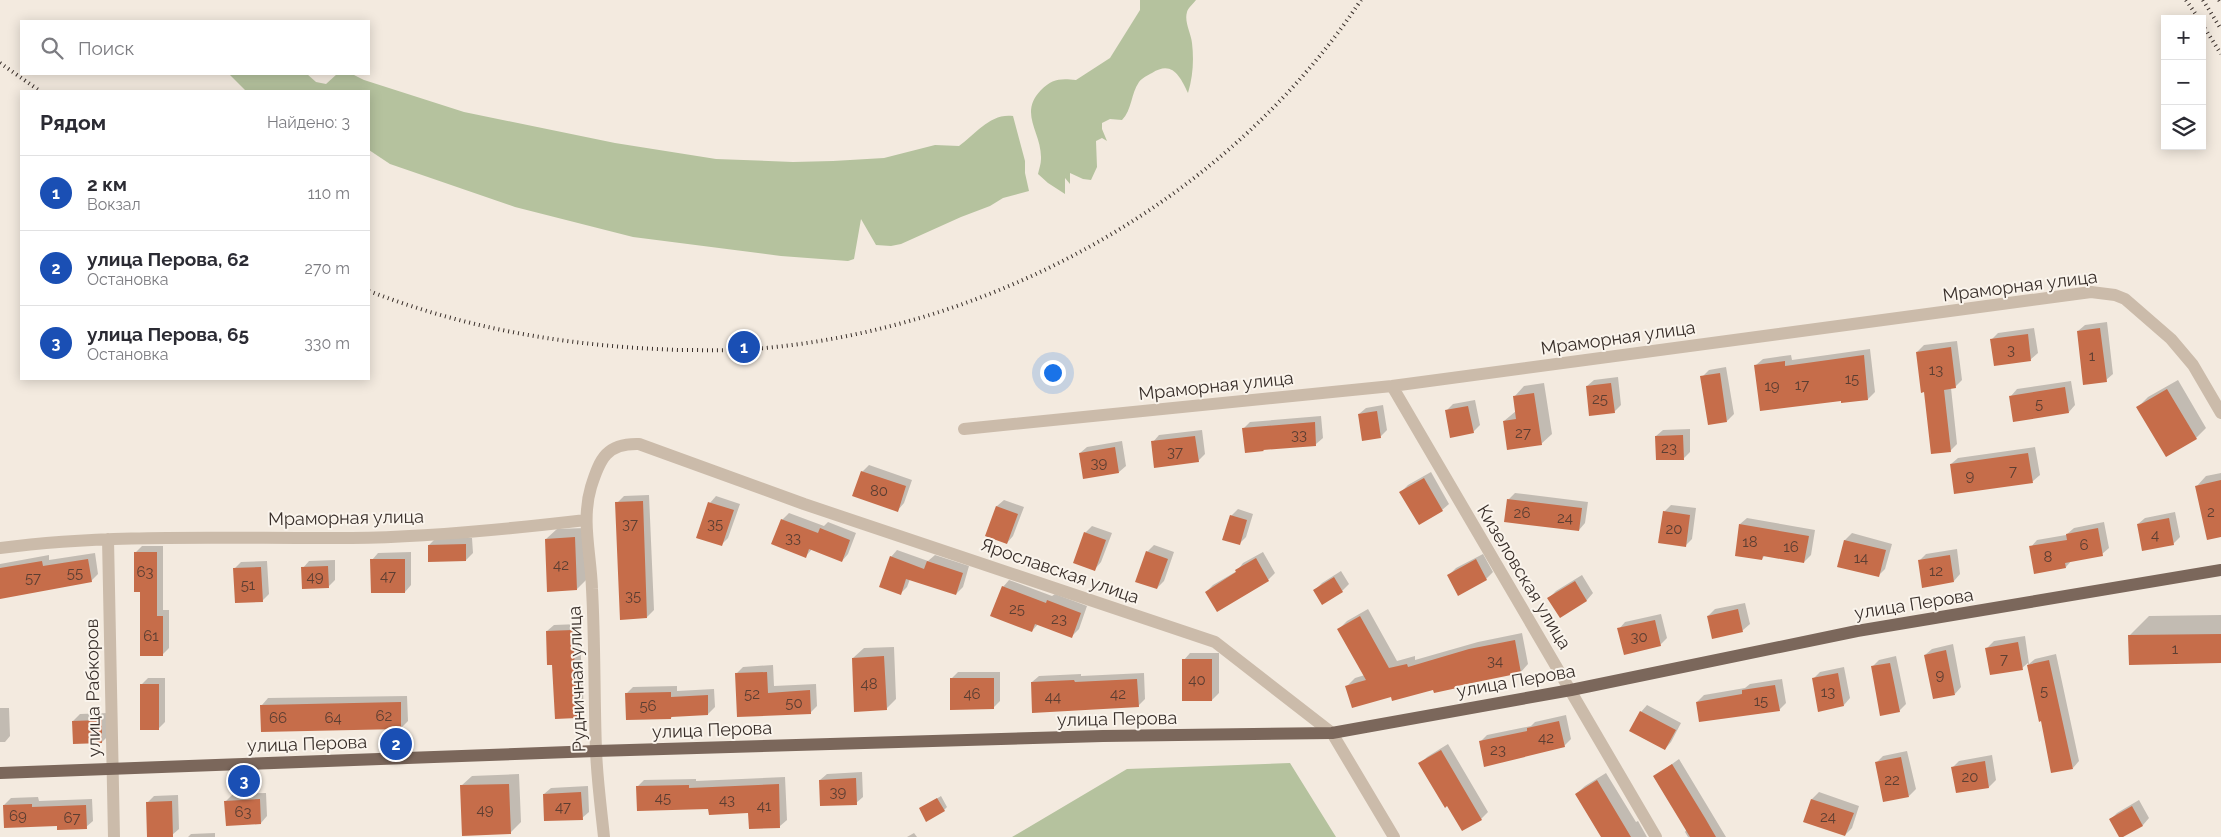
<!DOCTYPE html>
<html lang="ru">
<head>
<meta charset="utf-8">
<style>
	:root { --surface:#fff; --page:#f2f2f3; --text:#2b2b33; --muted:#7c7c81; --line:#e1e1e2; --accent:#ea580c }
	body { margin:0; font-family:Raleway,sans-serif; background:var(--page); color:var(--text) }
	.controls { position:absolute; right:15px; top:15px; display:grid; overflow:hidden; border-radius:0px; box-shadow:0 2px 12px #0003 }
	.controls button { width:45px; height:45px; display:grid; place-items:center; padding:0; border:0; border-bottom:1px solid var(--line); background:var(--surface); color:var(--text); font:25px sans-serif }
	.you { position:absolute; left:1052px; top:372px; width:18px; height:18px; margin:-12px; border:4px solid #fff; border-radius:50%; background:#1a73e8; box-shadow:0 0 0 8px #1a73e833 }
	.badge { display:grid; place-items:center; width:32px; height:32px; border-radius:50%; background:var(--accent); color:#fff; font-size:16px; font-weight:700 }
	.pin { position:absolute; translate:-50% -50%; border:2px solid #fff; box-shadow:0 1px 5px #0006 }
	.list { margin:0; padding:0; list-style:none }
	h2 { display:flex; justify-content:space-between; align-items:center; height:65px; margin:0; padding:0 20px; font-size:21px }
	h2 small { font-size:16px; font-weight:400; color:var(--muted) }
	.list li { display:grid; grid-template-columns:32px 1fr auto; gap:15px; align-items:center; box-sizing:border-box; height:75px; padding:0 20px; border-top:1px solid var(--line) }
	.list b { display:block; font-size:19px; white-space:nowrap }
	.list p { margin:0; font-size:16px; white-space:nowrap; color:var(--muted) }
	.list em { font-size:16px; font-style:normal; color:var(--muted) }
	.icon { flex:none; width:28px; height:28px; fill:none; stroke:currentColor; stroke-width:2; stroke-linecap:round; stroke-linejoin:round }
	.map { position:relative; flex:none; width:2221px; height:837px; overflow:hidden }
	.search { position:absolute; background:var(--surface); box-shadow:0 2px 12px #0003; left:20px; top:20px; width:350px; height:55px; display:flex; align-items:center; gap:12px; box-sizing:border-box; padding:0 18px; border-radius:0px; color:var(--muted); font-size:19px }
	.panel { position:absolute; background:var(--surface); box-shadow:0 2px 12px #0003; left:20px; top:90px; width:350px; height:290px; border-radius:0px }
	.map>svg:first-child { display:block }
</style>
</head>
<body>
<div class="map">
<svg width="2221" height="837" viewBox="0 0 2221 837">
	<rect width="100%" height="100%" fill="#f3eadf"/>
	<path fill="#b5c29e" d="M1140 0H1196C1193 4 1188 8 1187 12 1184 22 1191 33 1192 43 1194 60 1193 76 1188 93 1180 76 1172 60 1152 73 1148 75 1142 78 1139 82 1131 93 1132 110 1122 120L1110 119 1102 123V129L1107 141 1102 138 1096 141 1097 167 1091 180 1083 179 1070 173V184L1065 178V194L1048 183 1038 174C1039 169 1041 164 1041 159 1042 132 1018 114 1041 90 1052 79 1060 78 1076 80L1110 58 1140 10Z
		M229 74H307L316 82 326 84 337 74 354 75 364 80 464 112 615 143 716 159 793 162 833 161 884 158 935 145 959 146C976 134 990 113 1013 116L1025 161V173L1029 191 1003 198 990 206 961 217 901 244 891 246 876 245 861 219 854 259 848 261 781 256 633 237 515 207 390 164 369 150V91H246Z
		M1290 763 1336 837H1012L1127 769Z"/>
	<path fill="#0003" d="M2107 322 2113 374 2106 380 2078 331 2085 325Z
		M2034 328 2038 353 2031 359 1995 364 1991 340 1998 333Z
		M1957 341 1962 380 1955 387 1951 388 1957 444 1950 451 1925 391 1917 352 1924 345Z
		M1870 349 1875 392 1868 399 1842 400 1756 365 1763 359 1791 355 1792 360Z
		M1726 367 1734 414 1727 421 1702 377 1709 370Z
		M1618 377 1621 405 1614 412 1587 386 1594 380Z
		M2178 380 2206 428 2196 438 2138 407 2148 397Z
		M2071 381 2075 405 2069 412 2011 396 2017 389Z
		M1544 383 1552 434 1541 444 1504 421 1516 411 1514 397 1524 386Z
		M1475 400 1480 425 1473 432 1446 411 1453 404Z
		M1383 405 1387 430 1380 437 1359 414 1366 408Z
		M1321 416 1323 438 1316 444 1265 448 1263 450 1244 428 1250 422Z
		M1690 429V452L1684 458 1656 436 1663 430Z
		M1202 430 1205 454 1198 461 1153 442 1159 435Z
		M1122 441 1126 466 1119 472 1080 453 1087 447Z
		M2035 447 2040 475 2033 481 1956 492 1951 464 1958 458Z
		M869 465 912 480 904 503 898 510 862 472Z
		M1431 472 1449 504 1442 510 1401 492 1408 485Z
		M2221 473V536L2196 487 2206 476Z
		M1515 493 1588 502 1585 523 1579 530 1508 500Z
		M649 495 654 610 647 617 617 503 624 496Z
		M716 496 740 504 728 538 721 545 710 503Z
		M1004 500 1024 507 1013 536 1007 543 986 536 997 506Z
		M1671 505 1696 508 1692 539 1685 546 1664 512Z
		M1238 509 1253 514 1246 537 1240 543 1231 516Z
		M2175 512 2180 537 2173 544 2138 524 2145 518Z
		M789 513 824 526 828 522 856 533 848 554 842 561 812 549 806 556 782 520Z
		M1747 518 1815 530 1811 555 1804 562 1765 555 1762 559 1740 524Z
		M2104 522 2109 548 2102 554 2072 560 2066 567 2031 547 2037 540 2066 535 2074 528Z
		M1092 526 1112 533 1101 562 1095 569 1085 533Z
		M585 528 587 579 577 589 546 539 557 529Z
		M1852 533 1892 544 1885 569 1878 576 1838 566 1845 540Z
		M436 538H472L473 553 466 560 429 545Z
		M1154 545 1174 552 1164 581 1157 588 1147 552Z
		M142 546H163V610H169V648L162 655 141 591 135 553Z
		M1957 549 1960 574 1954 581 1919 561 1926 554Z
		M897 550 928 561 935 555 969 566 963 587 956 594 910 579 907 587 900 594 891 557Z
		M411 552V585L405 592 372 560 378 553Z
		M1263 552 1275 573 1268 580 1206 592 1213 585 1237 571 1243 563Z
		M95 553 98 574 91 581 0 597V564L49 555V560Z
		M1483 554 1493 572 1486 579 1459 594 1449 575 1456 568Z
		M335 560V580L329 586 303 568 309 561Z
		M267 561 269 594 262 601 234 569 241 562Z
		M1341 571 1349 584 1342 591 1323 603 1315 590 1322 583Z
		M1582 575 1593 593 1587 600 1560 616 1549 598 1556 591Z
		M1009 580 1052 596 1055 594 1087 606 1079 629 1072 636 1038 624 1032 631 1003 587Z
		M1745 603 1750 624 1743 630 1712 637 1708 616 1715 609Z
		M1368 609 1397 661 1415 656V660L1478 642 1522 633 1528 664 1521 672 1459 684 1456 687 1392 695 1347 686 1355 678 1365 675 1339 629 1347 621Z
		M1661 614 1667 638 1660 645 1619 629 1625 622Z
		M2221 615V662L2129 636 2149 616Z
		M579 624 584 710 577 717 553 664 547 631 554 625Z
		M2025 636 2029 664 2035 659 2056 654 2079 761 2073 768 2042 720H2040L2028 663 2022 668 1987 648 1994 641Z
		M1953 644 1961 687 1955 694 1925 655 1932 649Z
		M894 647 896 699 886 709 853 658 864 648Z
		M1190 653H1219V693L1212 700 1184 660Z
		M1896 656 1906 704 1899 711 1872 667 1879 660Z
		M773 665 774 686 816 684 817 706 810 713 738 716 736 674 743 667Z
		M1844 667 1850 698 1844 705 1813 679 1820 672Z
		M958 672H1000V701L993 708 951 679Z
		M1144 673 1145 699 1138 706 1032 682 1039 676 1081 674V676Z
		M148 678H165V722L158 729 141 685Z
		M1782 679 1786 703 1779 710 1697 702 1704 695 1745 688 1750 684Z
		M677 686V691L714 689 715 707 708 714 673 716 671 718 627 693 633 687Z
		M407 696 408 721 401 728 262 705 268 698Z
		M1647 705 1681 723 1671 742 1665 749 1641 712Z
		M0 708H9L10 736 5 742H0Z
		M108 713 109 735 102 742 73 721 80 714Z
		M1566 715 1571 739 1564 746 1480 742 1487 735 1531 726 1535 722Z
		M1448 744 1488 812 1481 819 1420 764 1427 757Z
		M1907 751 1916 789 1909 796 1876 763 1883 756Z
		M1992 755 1996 780 1989 787 1957 792 1953 767 1959 761Z
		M1679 759 1726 837H1688L1685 832 1687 829 1654 777Z
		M862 772 863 797 856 803 820 780 827 774Z
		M1606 773 1636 822 1638 821 1647 837H1602L1576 794 1585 786Z
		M519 774 521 822 510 833 461 786 472 776Z
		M785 777 787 820 780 826 749 812 709 808 637 787 644 780 696 779V781Z
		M588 786 589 812 582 818 544 794 551 788Z
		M1819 792 1859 806 1852 828 1845 835 1804 821 1812 799Z
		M266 793 267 816 261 823 226 801 233 794Z
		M178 795 179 829 172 835 148 802 154 796Z
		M941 796 947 807 944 810 920 809Z
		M38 797 39 801 92 799 93 821 86 827 58 824 4 805 11 798Z
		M2139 800 2149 818 2143 825 2121 837 2110 820 2117 813Z
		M215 833V837H188L191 834Z
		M914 833 917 837H907Z"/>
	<path fill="#c66d4a" d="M2100 328 2107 382 2083 385 2077 331Z
		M2028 334 2031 361 1994 366 1990 339Z
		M1951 347 1956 388 1944 390 1951 452 1931 454 1924 392 1921 393 1916 352Z
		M1864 355 1868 400 1841 403V401L1760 411 1754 365 1785 361V366Z
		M1720 373 1727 422 1708 425 1700 376Z
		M1611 383 1615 413 1589 416 1586 386Z
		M2065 387 2069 413 2013 422 2009 396Z
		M2167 389 2197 439 2166 457 2136 407Z
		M1534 393 1542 445 1507 450 1503 421 1516 419 1513 396Z
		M1468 406 1474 433 1450 438 1445 410Z
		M1377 411 1381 438 1362 441 1358 414Z
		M1315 422 1316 446 1263 450 1264 451 1245 453 1242 428Z
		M1683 435 1684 460H1656L1655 436Z
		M1195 436 1199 462 1154 468 1151 441Z
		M1115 447 1119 473 1083 479 1079 453Z
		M2028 453 2033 483 1954 494 1950 464Z
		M861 471 906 486 898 512 852 496Z
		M1424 478 1443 511 1419 525 1399 492Z
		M2221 480V537L2207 540 2195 486Z
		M1507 499 1582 508 1579 531 1504 522Z
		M643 501 647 618 620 620 615 502Z
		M708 502 734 510 722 546 696 538Z
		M996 506 1018 514 1007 544 985 536Z
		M1663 511 1690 515 1686 547 1658 543Z
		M1230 515 1247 520 1240 545 1222 540Z
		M2169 518 2174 545 2142 551 2137 524Z
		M781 519 818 533 820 528 850 540 842 562 809 549 806 558 771 544Z
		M1739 524 1809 536 1804 563 1763 556 1762 560 1735 556Z
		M2098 528 2103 556 2065 563 2066 568 2034 574 2029 546 2067 540 2066 534Z
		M1084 532 1106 540 1095 571 1073 563Z
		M575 537 577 590 547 592 545 539Z
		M1844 540 1886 550 1879 577 1837 567Z
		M466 544V561L428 562V545Z
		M1146 551 1168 559 1157 589 1135 582Z
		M134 552H157V616H163V656H140V592H134Z
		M1950 555 1954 582 1922 588 1918 560Z
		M890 556 924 569 927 561 963 573 956 595 906 579 901 595 879 587Z
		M1256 558 1269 581 1217 612 1205 592 1236 572 1235 570Z
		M88 559 92 582 0 599V568L42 561 43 566Z
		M370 559H405V593H371Z
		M1476 559 1487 580 1458 596 1447 575Z
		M328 566 329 588 302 589 301 567Z
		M261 567 263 602 235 603 233 568Z
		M1334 577 1343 592 1322 605 1313 590Z
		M1575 581 1587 601 1560 618 1547 598Z
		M1002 586 1046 603 1047 600 1081 613 1072 638 1035 624 1032 632 990 616Z
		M1738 609 1743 632 1712 639 1707 616Z
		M1360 616 1389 668 1407 664 1408 667 1469 649 1515 640 1521 673 1457 686V688L1434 693 1433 690 1392 701 1391 697 1352 708 1345 686 1366 680 1337 629Z
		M1655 620 1661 646 1624 655 1617 628Z
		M573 630 577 718 555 719 552 665H547L546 631Z
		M2221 634V663L2129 665 2128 635Z
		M2018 642 2023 670 1990 675 1985 648Z
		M1946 650 1955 695 1933 699 1924 655Z
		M884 656 887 710 854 712 852 658Z
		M1182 659H1212V701H1182Z
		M2049 660 2073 769 2051 773 2041 721 2039 722 2027 665Z
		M1890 663 1900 712 1880 716 1871 666Z
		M767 672 768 693 810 690 811 714 737 717 735 673Z
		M1838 673 1844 706 1818 712 1812 678Z
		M950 678H994V709L950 710Z
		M1137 679 1139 707 1032 713 1031 682 1074 680 1075 682Z
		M140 684H159V730H140Z
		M1775 685 1780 711 1699 722 1696 702 1742 694V690Z
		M671 692V697L708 695V715L671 717V719L626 720 625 693Z
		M401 702V729L261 732 260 705Z
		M1640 711 1676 730 1665 750 1629 731Z
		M102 720V743L73 744 72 721Z
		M1559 721 1565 747 1484 767 1479 741 1527 731V728Z
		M1441 750 1482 820 1462 831 1447 806 1445 808 1418 763Z
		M1901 757 1909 797 1883 802 1875 762Z
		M1985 761 1989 788 1956 793 1951 767Z
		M1672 764 1705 818 1716 837H1690L1653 776Z
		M856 778 857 805 820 806 819 780Z
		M1597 780 1631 837H1601L1575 794Z
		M509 784 511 834 462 836 460 785Z
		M779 784 780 828 749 829 748 813 709 815 708 809 637 811 636 786 689 785V788Z
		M581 792 583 820 544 821 543 794Z
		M937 798 945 811 926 822 919 808Z
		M260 799 261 824 226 826 224 801Z
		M1811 799 1854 813 1845 836 1803 822Z
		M172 801 173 837H147L146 802Z
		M32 804V807L86 805 87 829 57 830V826L4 828 3 805Z
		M2132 806 2143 826 2123 837H2119L2109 819Z"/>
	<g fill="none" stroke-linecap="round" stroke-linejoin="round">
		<path stroke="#cbbbaa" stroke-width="12" d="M1392 386 1656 837
			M964 429 1392 386 2091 292 2115 295 2125 299 2171 339 2193 365 2221 413
			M108 539 114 837
			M0 548C117 533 234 539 352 538 430 537 509 529 586 520
			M604 837C601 808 597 779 596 750 594 696 595 643 592 589 591 555 581 520 591 487 600 458 607 443 639 444L804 504 1215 642 1332 733 1394 837"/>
		<path stroke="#7b675b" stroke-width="12" d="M0 773 596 751 1103 736 1332 733 1571 690 1857 631 2221 570"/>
		<path stroke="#392f2a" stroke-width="4" stroke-dasharray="1 4" stroke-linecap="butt" d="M2186 0 2199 19
			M2203 0 2221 29
			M2219 0 2221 3
			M2202 24 2221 54
			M0 63 40 91
			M369 291C469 330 575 347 681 350 706 350 730 351 754 349 993 330 1228 200 1361 0"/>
	</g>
	<g text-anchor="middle" stroke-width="4" stroke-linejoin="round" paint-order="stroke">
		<g font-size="15" fill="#5c3e32">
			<text x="2011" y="355">3</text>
			<text x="2092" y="361">1</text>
			<text x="1936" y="375">13</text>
			<text x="1852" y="384">15</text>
			<text x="1802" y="390">17</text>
			<text x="1772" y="391">19</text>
			<text x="1600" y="404">25</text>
			<text x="2039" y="409">5</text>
			<text x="1523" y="438">27</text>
			<text x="1299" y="440">33</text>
			<text x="1669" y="453">23</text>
			<text x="1175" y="457">37</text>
			<text x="1099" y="468">39</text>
			<text x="2013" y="476">7</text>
			<text x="1970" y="481">9</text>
			<text x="879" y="496">80</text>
			<text x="2211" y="517">2</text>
			<text x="1522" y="518">26</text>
			<text x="1565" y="523">24</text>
			<text x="630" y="529">37</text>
			<text x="715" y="529">35</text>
			<text x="1674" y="534">20</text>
			<text x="2155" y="540">4</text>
			<text x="793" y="543">33</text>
			<text x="1750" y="547">18</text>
			<text x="2084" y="550">6</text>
			<text x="1791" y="552">16</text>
			<text x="2048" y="562">8</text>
			<text x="1861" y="563">14</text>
			<text x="561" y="570">42</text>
			<text x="1936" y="576">12</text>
			<text x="145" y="577">63</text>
			<text x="75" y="578">55</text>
			<text x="388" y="581">47</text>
			<text x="315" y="582">49</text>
			<text x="33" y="583">57</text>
			<text x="248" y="590">51</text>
			<text x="633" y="601">35</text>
			<text x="1017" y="614">25</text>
			<text x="1059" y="624">23</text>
			<text x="151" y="641">61</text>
			<text x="1639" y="642">30</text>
			<text x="2175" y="654">1</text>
			<text x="2004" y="664">7</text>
			<text x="1495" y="666">34</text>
			<text x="1940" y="680">9</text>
			<text x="1197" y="685">40</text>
			<text x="869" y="689">48</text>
			<text x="2044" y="696">5</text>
			<text x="1828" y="697">13</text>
			<text x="752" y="699">52</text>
			<text x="972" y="699">46</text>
			<text x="1118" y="699">42</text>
			<text x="1053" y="702">44</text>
			<text x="1761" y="706">15</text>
			<text x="794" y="708">50</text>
			<text x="648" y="711">56</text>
			<text x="384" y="721">62</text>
			<text x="278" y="723">66</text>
			<text x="333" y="723">64</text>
			<text x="1546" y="743">42</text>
			<text x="1498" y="755">23</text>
			<text x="1970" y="782">20</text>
			<text x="1892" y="785">22</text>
			<text x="838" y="797">39</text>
			<text x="663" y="803">45</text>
			<text x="727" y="805">43</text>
			<text x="764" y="811">41</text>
			<text x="563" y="812">47</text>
			<text x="485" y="815">49</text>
			<text x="243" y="817">63</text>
			<text x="18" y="821">69</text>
			<text x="1828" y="822">24</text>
			<text x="72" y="823">67</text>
		</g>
		<g font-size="18" fill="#392f2a" stroke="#faf4ec">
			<text transform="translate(2020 286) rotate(-7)" y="6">Мраморная улица</text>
			<text transform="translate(1618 338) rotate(-8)" y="6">Мраморная улица</text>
			<text transform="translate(1216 386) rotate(-6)" y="6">Мраморная улица</text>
			<text transform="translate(346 518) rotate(-1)" y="6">Мраморная улица</text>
			<text transform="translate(1060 571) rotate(19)" y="6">Ярославская улица</text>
			<text transform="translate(1524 577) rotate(59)" y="6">Кизеловская улица</text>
			<text transform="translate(1914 604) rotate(-9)" y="6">улица Перова</text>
			<text transform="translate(577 679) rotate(-92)" y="6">Рудничная улица</text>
			<text transform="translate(1516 681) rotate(-10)" y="6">улица Перова</text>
			<text transform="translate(93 688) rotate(-91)" y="6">улица Рабкоров</text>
			<text transform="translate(1117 719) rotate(-1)" y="6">улица Перова</text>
			<text transform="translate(712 730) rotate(-2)" y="6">улица Перова</text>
			<text transform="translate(307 744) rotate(-2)" y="6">улица Перова</text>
		</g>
	</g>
</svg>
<div class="controls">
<button>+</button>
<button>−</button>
<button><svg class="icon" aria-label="layers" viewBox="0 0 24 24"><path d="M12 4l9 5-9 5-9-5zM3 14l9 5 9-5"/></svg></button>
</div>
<div class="you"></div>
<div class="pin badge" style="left:744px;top:347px;background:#1a4fb4">1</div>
<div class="pin badge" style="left:396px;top:744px;background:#1a4fb4">2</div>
<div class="pin badge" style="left:244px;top:781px;background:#1a4fb4">3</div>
<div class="search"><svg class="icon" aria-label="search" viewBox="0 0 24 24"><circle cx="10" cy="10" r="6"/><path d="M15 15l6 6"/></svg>Поиск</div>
<section class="panel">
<h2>Рядом<small>Найдено: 3</small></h2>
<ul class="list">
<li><span class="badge" style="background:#1a4fb4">1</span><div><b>2 км</b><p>Вокзал</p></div><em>110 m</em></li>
<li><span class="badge" style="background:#1a4fb4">2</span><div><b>улица Перова, 62</b><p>Остановка</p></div><em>270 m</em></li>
<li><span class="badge" style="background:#1a4fb4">3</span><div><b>улица Перова, 65</b><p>Остановка</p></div><em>330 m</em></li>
</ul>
</section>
</div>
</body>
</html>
